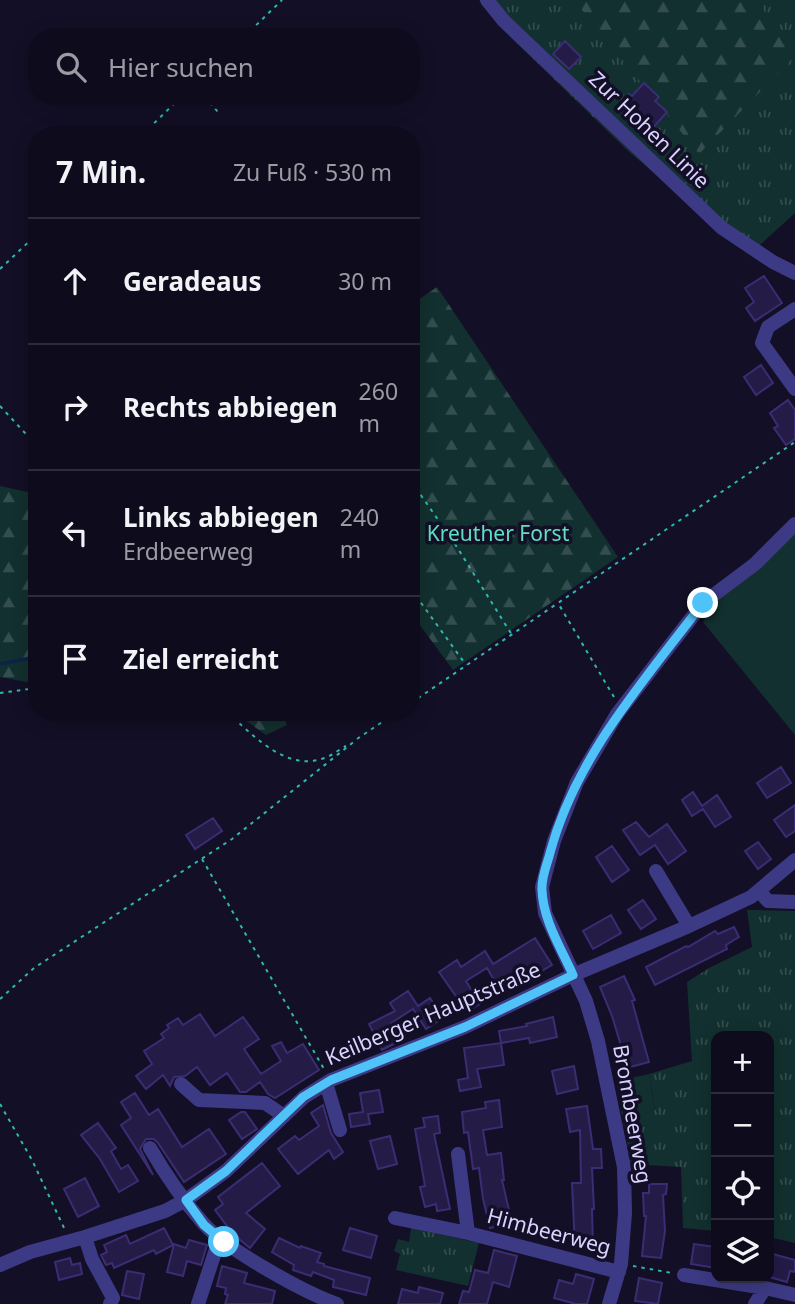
<!DOCTYPE html>
<html lang="de">
<head>
<meta charset="utf-8">
<style>
	:root { --surface:#0e0b1c; --page:#1c1929; --text:#f1f3f6; --muted:#9b9ba3; --line:#2e2b3b }
	body { margin:0; font-family:"Noto Sans",sans-serif; background:var(--page); color:var(--text) }
	.controls { position:absolute; right:21px; bottom:21px; display:grid; overflow:hidden; border-radius:14px; box-shadow:0 4px 18px #0003 }
	.controls button { width:63px; height:63px; display:grid; place-items:center; padding:0; border:0; border-bottom:2px solid var(--line); background:var(--surface); color:var(--text); font:35px sans-serif }
	.stop { position:absolute; width:21px; height:21px; margin:-16px; border:5px solid #4fc3f7; border-radius:50%; background:#fff }
	.stop.end { background:#4fc3f7; border-color:#fff; box-shadow:0 2px 7px #0008 }
	.list { margin:0; padding:0; list-style:none }
	h2 { display:flex; justify-content:space-between; align-items:center; height:91px; margin:0; padding:0 28px; font-size:30px }
	h2 small { font-size:23px; font-weight:400; color:var(--muted) }
	.list li { display:grid; grid-template-columns:46px 1fr auto; gap:21px; align-items:center; box-sizing:border-box; height:126px; padding:0 28px; border-top:2px solid var(--line) }
	.list b { display:block; font-size:26px; white-space:nowrap }
	.list p { margin:0; font-size:23px; white-space:nowrap; color:var(--muted) }
	.list em { font-size:23px; font-style:normal; color:var(--muted) }
	.icon { flex:none; width:38px; height:38px; fill:none; stroke:currentColor; stroke-width:2; stroke-linecap:round; stroke-linejoin:round }
	.map { position:relative; flex:none; width:795px; height:1304px; overflow:hidden }
	.search { position:absolute; background:var(--surface); box-shadow:0 4px 18px #0003; left:28px; top:28px; width:392px; height:77px; display:flex; align-items:center; gap:18px; box-sizing:border-box; padding:0 24px; border-radius:28px; color:var(--muted); font-size:26px }
	.panel { position:absolute; background:var(--surface); box-shadow:0 4px 18px #0003; left:28px; top:126px; width:392px; height:595px; border-radius:28px }
	.map>svg:first-child { display:block }
</style>
</head>
<body>
<div class="map">
<svg width="795" height="1304" viewBox="0 0 795 1304">
	<defs>
		<pattern id="grass-tufts" width="24" height="20" patternUnits="userSpaceOnUse" patternTransform="scale(1.75)"><rect width="24" height="20" fill="#12302f"/><path d="M3 7l-1-3M5 7V3M7 7l1-3M15 17l-1-3M17 17v-4M19 17l1-3" fill="none" stroke="#344d4e"/></pattern>
		<pattern id="forest-firs" width="22" height="20" patternUnits="userSpaceOnUse" patternTransform="scale(1.75)"><rect width="22" height="20" fill="#12302f"/><path d="M5 1l3.5 6h-7zM16 11l3.5 6h-7z" fill="#344d4e"/></pattern>
	</defs>
	<rect width="100%" height="100%" fill="#130f26"/>
	<path fill="url(#grass-tufts)" d="M479 0H795V213L750 254 628 151 499 26Z
		M747 910 795 911V1243L769 1237V1036H716V1231L683 1228 681 1167 631 1164 622 1117 655 1110 649 1074 692 1061 687 982 709 968 752 947Z
		M411 1228 479 1243 468 1286 396 1270 400 1254 394 1251 398 1239 409 1242Z"/>
	<path fill="url(#forest-firs)" d="M574 0H756L795 52V56L699 154Z
		M437 287 618 557 453 670 411 613V305Z
		M0 486 37 494V684L0 677Z
		M234 712H282L287 725 266 735Z"/>
	<path fill="#12302f" d="M795 533V735L703 622 717 600Z
		M649 1074 655 1111 622 1117 616 1081Z"/>
	<g fill="none" stroke-linecap="round" stroke-linejoin="round">
		<path stroke="#0c2248" stroke-width="3.5" d="M0 664 31 658 37 661"/>
	</g>
	<path fill="#241b47" stroke="#3b2d73" stroke-width="2" d="M565 41 581 57 569 69 553 54Z
		M644 83 659 97 655 101 667 112 650 131 629 113 626 117 616 107 629 94 632 96Z
		M764 276 782 303 755 321 746 308 754 302 745 288Z
		M761 365 773 383 756 395 744 377Z
		M788 400 795 410V439L786 445 774 428 778 426 770 413Z
		M781 767 791 783 767 798 757 783Z
		M693 792 702 806 717 795 731 817 715 827 703 809 692 816 682 800Z
		M795 805V831L786 837 774 820Z
		M213 818 222 831 195 849 186 835Z
		M636 822 649 837 667 824 686 851 668 864 655 845 640 855 623 830Z
		M758 842 771 859 758 869 745 851Z
		M612 846 629 870 612 882 596 857Z
		M643 900 656 919 641 929 628 910Z
		M611 915 621 933 593 949 583 931Z
		M734 927 739 937 726 945 727 949 655 985 646 967 686 946 688 947 715 931 718 934Z
		M535 938 552 965 502 994 487 968 466 981 480 1004 467 1012 439 972 457 960 461 967 485 951 493 964Z
		M624 976 635 1000 632 1001 649 1062 630 1067 625 1048 622 1049 612 1016 600 987Z
		M408 991 418 1006 430 998 443 1018 426 1029 413 1009 391 1023 400 1041 382 1050 369 1024 395 1011 390 1003Z
		M200 1014 215 1036 243 1017 259 1039 244 1049 261 1074 281 1061 272 1046 281 1042 287 1053 303 1044 319 1070 275 1098 268 1094 260 1082 246 1092H240L227 1073 210 1085 197 1067 185 1076 174 1077 170 1086 163 1075 146 1089 136 1076 152 1064 144 1051 164 1038 161 1034 169 1028 167 1025 178 1018 183 1025Z
		M553 1017 557 1037 530 1043 529 1038 501 1043 499 1031 527 1026 526 1024Z
		M501 1043 504 1065 477 1069 481 1087 460 1091 458 1080 468 1078 464 1048Z
		M574 1066 578 1089 557 1094 552 1071Z
		M379 1090 383 1112 368 1114 370 1124 351 1127 349 1114 363 1112 360 1093Z
		M135 1093 149 1115 158 1109 182 1147 209 1129 226 1154 184 1182 158 1143 154 1139H146L140 1149 153 1175 121 1125 131 1118 121 1102Z
		M499 1100 502 1127 483 1130 487 1155 501 1153 504 1180H502L512 1223 490 1228 483 1199 479 1168 473 1169 468 1132 464 1133 462 1112 486 1108 485 1102Z
		M323 1105 331 1133 343 1152 334 1159 329 1150 298 1174 278 1149 295 1136 299 1140 319 1126 311 1113Z
		M587 1106 593 1149H601L602 1168H592L594 1209H592L593 1247 575 1248 572 1183H581L580 1130 570 1132 566 1109Z
		M241 1112H245L257 1129 242 1139 229 1120Z
		M438 1116 440 1133 434 1134 450 1209 437 1211 436 1204 425 1207 420 1187 425 1186 415 1129 425 1127 423 1118Z
		M98 1123 116 1148 111 1151 121 1169 128 1165 138 1181 119 1192 100 1159 81 1135Z
		M390 1136 397 1164 378 1169 370 1141Z
		M262 1163 280 1186 246 1213 265 1229 250 1248 233 1234 215 1210 223 1204 218 1197Z
		M85 1178 99 1206 78 1217 64 1189Z
		M649 1184H667L666 1194 663 1195 665 1231 661 1258 642 1256 646 1216H644L643 1193H649Z
		M164 1228 173 1245 156 1254 154 1250 114 1268 112 1263 106 1265 101 1255 107 1252 104 1245 126 1235 130 1244Z
		M350 1228 377 1236 371 1258 343 1250Z
		M279 1238 300 1248 301 1246 321 1253 317 1262 324 1264V1266L370 1278 366 1295 333 1287 334 1280 313 1272 311 1276 293 1270 294 1265 272 1252Z
		M189 1240 207 1245 201 1265 187 1261 183 1276 167 1272 174 1244 186 1248Z
		M694 1244 716 1247V1268L691 1264Z
		M494 1250 517 1256 509 1287 493 1282 487 1304H459L463 1291 469 1292 475 1270 488 1273Z
		M769 1253 795 1260V1272L790 1271 787 1282 769 1277Z
		M70 1258 72 1265 80 1263 82 1274 59 1280 55 1262Z
		M222 1266 247 1273 244 1283 275 1291 272 1304H225L228 1295 225 1294 226 1288 217 1286Z
		M127 1271 144 1274 139 1299 122 1295Z
		M576 1274 594 1279 587 1304H576L554 1298 559 1280 573 1284Z
		M639 1278 662 1283 658 1304 635 1301Z
		M419 1287 443 1293 440 1304H398L402 1289 418 1293Z"/>
	<g fill="none" stroke-linecap="round" stroke-linejoin="round">
		<path stroke="#2fb8b0" stroke-width="2" stroke-dasharray="3.5 5" stroke-linecap="butt" d="M244 37 282 0
			M204 96 218 112
			M142 135 182 96
			M0 269 37 234
			M0 406 37 446
			M411 481 455 544 512 635
			M411 589 466 665
			M0 693 37 688
			M614 697 558 603 795 442
			M411 703 558 603
			M227 712C254 736 288 774 327 757 334 754 340 749 346 746
			M357 739 397 712
			M202 859 324 1069
			M0 999 34 968 232 839 356 740
			M0 1104 32 1160 65 1230
			M633 1266 672 1273"/>
		<path stroke="#3d3a85" stroke-width="14" d="M487 0 504 21 722 228 773 262 795 273
			M795 309 768 327 762 343 795 389
			M656 871 689 926
			M759 891 768 901 795 902
			M326 1083 340 1130
			M181 1084 199 1100 265 1103 284 1116
			M150 1148C165 1174 183 1200 203 1223 226 1249 303 1292 337 1304
			M458 1154 468 1233
			M395 1218 468 1233 619 1272
			M85 1237 92 1259 113 1298 110 1304
			M0 1265 30 1252 85 1237 165 1211 186 1200 226 1171 304 1097 331 1080 465 1027 573 975 689 926 751 897 795 860
			M684 1275 765 1288 795 1295
			M198 1304 220 1237
			M609 1304 621 1264 625 1213 624 1167 598 1041 586 1001 545 913 542 887 554 841 577 782 617 714 703 603 755 564 795 524
			M755 1304 765 1288"/>
	</g>
	<g fill="none" stroke-linecap="round" stroke-linejoin="round">
		<path stroke="#4fc3f7" stroke-width="9" d="M224 1242 204 1225 186 1200 226 1171 303 1097 331 1080 465 1027 573 975C561 948 543 920 542 890 541 878 547 865 550 853 576 756 644 681 703 603"/>
	</g>
	<g text-anchor="middle" stroke-width="7" stroke-linejoin="round" paint-order="stroke">
		<g font-size="21" fill="#d9d4ff" stroke="#130f26">
			<text transform="translate(649 130) rotate(44)" y="7">Zur Hohen Linie</text>
			<text transform="translate(433 1014) rotate(-23)" y="7">Keilberger Hauptstraße</text>
			<text transform="translate(632 1114) rotate(80)" y="7">Brombeerweg</text>
			<text transform="translate(549 1232) rotate(15)" y="7">Himbeerweg</text>
		</g>
		<g font-size="21" fill="#5fe0c0" stroke="#130f26">
			<text x="498" y="541">Kreuther Forst</text>
		</g>
	</g>
</svg>
<div class="controls">
<button>+</button>
<button>−</button>
<button><svg class="icon" aria-label="locate" viewBox="0 0 24 24"><circle cx="12" cy="12" r="6"/><path d="M12 2v4M12 18v4M2 12h4M18 12h4"/></svg></button>
<button><svg class="icon" aria-label="layers" viewBox="0 0 24 24"><path d="M12 4l9 5-9 5-9-5zM3 14l9 5 9-5"/></svg></button>
</div>
<div class="stop" style="left:224px;top:1242px"></div>
<div class="stop end" style="left:703px;top:603px"></div>
<div class="search"><svg class="icon" aria-label="search" viewBox="0 0 24 24"><circle cx="10" cy="10" r="6"/><path d="M15 15l6 6"/></svg>Hier suchen</div>
<section class="panel">
<h2>7 Min.<small>Zu Fuß · 530 m</small></h2>
<ul class="list">
<li><svg class="icon" aria-label="ahead" viewBox="0 0 24 24"><path d="M12 20V5M6 11l6-6 6 6"/></svg><div><b>Geradeaus</b></div><em>30 m</em></li>
<li><svg class="icon" aria-label="right" viewBox="0 0 24 24"><path d="M7 20v-9h11M14 6l5 5-5 5"/></svg><div><b>Rechts abbiegen</b></div><em>260 m</em></li>
<li><svg class="icon" aria-label="left" viewBox="0 0 24 24"><path d="M17 20v-9H6M10 6l-5 5 5 5"/></svg><div><b>Links abbiegen</b><p>Erdbeerweg</p></div><em>240 m</em></li>
<li><svg class="icon" aria-label="arrive" viewBox="0 0 24 24"><path d="M6 21V4h12l-3 4 3 4H6"/></svg><div><b>Ziel erreicht</b></div></li>
</ul>
</section>
</div>
</body>
</html>
